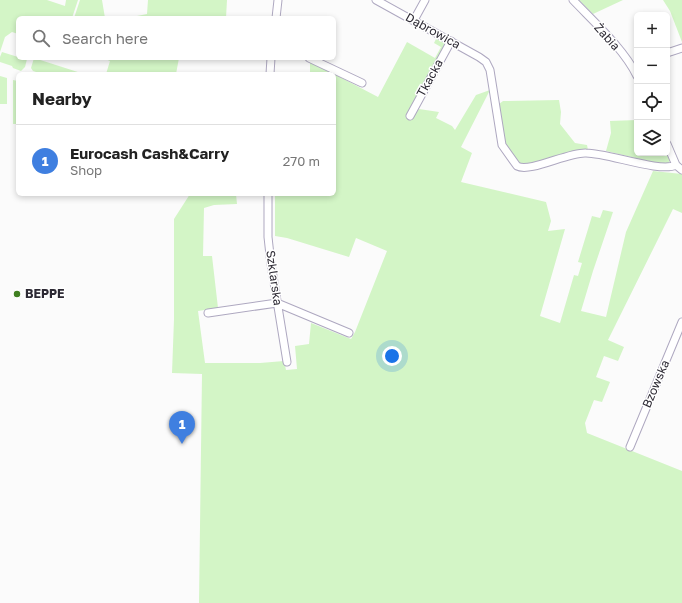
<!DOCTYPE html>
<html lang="en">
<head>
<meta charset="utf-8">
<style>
	:root { --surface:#fff; --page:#f6f6f6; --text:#222; --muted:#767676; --line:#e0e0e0; --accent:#ea580c }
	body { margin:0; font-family:"Golos Text",sans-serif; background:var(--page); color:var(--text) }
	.controls { position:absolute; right:12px; top:12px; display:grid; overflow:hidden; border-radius:6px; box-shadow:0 2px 6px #0003 }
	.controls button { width:36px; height:36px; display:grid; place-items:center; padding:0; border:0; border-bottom:1px solid var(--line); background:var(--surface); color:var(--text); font:20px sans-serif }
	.you { position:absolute; left:392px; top:356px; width:14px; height:14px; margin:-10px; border:3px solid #fff; border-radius:50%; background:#1a73e8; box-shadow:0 0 0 6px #1a73e833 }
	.badge { display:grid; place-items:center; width:26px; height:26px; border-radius:50%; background:var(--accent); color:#fff; font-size:13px; font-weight:700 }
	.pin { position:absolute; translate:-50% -33px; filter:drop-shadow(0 1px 2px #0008) }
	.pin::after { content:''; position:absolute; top:21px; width:14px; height:12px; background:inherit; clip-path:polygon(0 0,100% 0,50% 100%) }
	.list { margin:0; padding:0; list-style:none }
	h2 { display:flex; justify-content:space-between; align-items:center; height:52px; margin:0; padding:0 16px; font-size:17px }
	h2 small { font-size:13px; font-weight:400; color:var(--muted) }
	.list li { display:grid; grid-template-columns:26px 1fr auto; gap:12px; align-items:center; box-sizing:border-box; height:72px; padding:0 16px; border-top:1px solid var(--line) }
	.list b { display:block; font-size:15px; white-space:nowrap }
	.list p { margin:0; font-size:13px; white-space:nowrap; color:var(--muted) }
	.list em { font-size:13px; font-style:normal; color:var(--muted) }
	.icon { flex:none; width:22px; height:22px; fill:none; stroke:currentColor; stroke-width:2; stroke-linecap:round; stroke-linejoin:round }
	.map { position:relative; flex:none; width:682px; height:603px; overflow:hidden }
	.search { position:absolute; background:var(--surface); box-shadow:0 2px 6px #0003; left:16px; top:16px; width:320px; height:44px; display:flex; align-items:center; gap:10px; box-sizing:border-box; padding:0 14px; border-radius:6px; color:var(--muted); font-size:15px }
	.panel { position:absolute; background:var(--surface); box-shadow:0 2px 6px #0003; left:16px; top:72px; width:320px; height:124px; border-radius:6px }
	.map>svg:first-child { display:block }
</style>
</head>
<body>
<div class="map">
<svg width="682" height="603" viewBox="0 0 682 603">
	<rect width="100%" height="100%" fill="#fbfbfb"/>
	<path fill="#d3f5c6" d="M0 0H47L65 6 66 0H78L72 18H18V34L12 32 5 37 0 52Z
		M80 0H102L105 18H74Z
		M148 0H227L226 18H127L147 14Z
		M579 0H623L593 14Z
		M663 0H682V42L670 11Z
		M436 39 445 41 446 43 426 82 406 116 411 119 419 109 439 112 436 118 452 126 455 130 476 95 490 90 461 147 472 153 461 182 546 202 551 221 548 231 565 229 540 316 560 323 574 275 578 276 582 263 578 262 592 216 600 218 603 210 613 212 593 271 581 311 606 317 626 232 653 171 682 174V213L673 209 608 340 624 347 618 361 604 356 596 377 610 382 602 402 594 400 585 423 587 433 682 471V603H199L202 374 172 373 174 319V219L190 194H236L237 204 214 205 204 208 203 256H212L218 308 198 311 205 363H260L284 361 286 370 297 369 295 346 309 344 311 323 351 339 355 332 387 251 356 238 349 257 287 238 275 236V194H334V74L378 97 407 42 435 58 441 47 434 43Z
		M2 52 18 57V58L27 59 25 67 21 71 13 68 12 66 0 62V57Z
		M34 58 84 74H42L33 71 31 68Z
		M103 58H179L176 74H106L110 61Z
		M310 62 333 74H310Z
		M0 76 7 78V104H0Z
		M13 80 18 81V124H13Z
		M559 100 561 112 560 124 575 143 587 145 588 150H582L530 163H520L516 160 504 142 498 111 499 104 503 101Z
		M637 120V153H667V151L670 160 669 163 661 164 606 151 611 133 610 121Z"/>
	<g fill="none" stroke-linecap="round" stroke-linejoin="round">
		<g stroke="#aea8c0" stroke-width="9">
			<path id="street" d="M376 0 479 57 486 62 490 70 502 145 517 166C530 173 568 152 586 153 608 153 660 173 676 165
				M573 0C594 22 624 49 637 76
				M276 18 278 0
				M414 20 425 0
				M667 53 682 48
				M309 58 362 83
				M270 74 271 58
				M410 116 451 41
				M667 144 676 165 682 170
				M268 194V237L271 264 287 362
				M208 313 277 303 349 333
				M630 447 682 322"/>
		</g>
		<use href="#street" stroke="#fff" stroke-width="7"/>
	</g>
	<circle fill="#3f7f20" stroke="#fff" stroke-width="1.5" cx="17" cy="294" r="4"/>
	<g text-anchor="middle" stroke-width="3" stroke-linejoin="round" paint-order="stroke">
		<g font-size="12" fill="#2d2a34" stroke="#fff">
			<text transform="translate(433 31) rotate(29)" y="4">Dąbrowica</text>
			<text transform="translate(607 37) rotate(48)" y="4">Żabia</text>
			<text transform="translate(430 78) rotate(-61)" y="4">Tkacka</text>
			<text transform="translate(274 278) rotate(82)" y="4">Szklarska</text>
			<text transform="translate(656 384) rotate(-67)" y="4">Bzowska</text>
		</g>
		<g font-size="12" font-weight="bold" fill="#2d2a34" stroke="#fff" text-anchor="start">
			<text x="25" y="298">BEPPE</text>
		</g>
	</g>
</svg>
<div class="controls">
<button>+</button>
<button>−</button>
<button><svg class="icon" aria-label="locate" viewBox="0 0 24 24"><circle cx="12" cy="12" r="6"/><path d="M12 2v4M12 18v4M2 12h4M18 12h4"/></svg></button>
<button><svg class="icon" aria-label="layers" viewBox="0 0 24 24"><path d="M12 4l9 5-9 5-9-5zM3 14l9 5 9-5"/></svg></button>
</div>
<div class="you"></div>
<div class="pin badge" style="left:182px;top:444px;background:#3f7fe0">1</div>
<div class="search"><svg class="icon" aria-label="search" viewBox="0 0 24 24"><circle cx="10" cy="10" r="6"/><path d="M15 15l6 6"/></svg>Search here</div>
<section class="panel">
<h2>Nearby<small></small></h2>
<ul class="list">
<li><span class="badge" style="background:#3f7fe0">1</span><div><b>Eurocash Cash&amp;Carry</b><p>Shop</p></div><em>270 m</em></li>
</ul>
</section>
</div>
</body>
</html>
